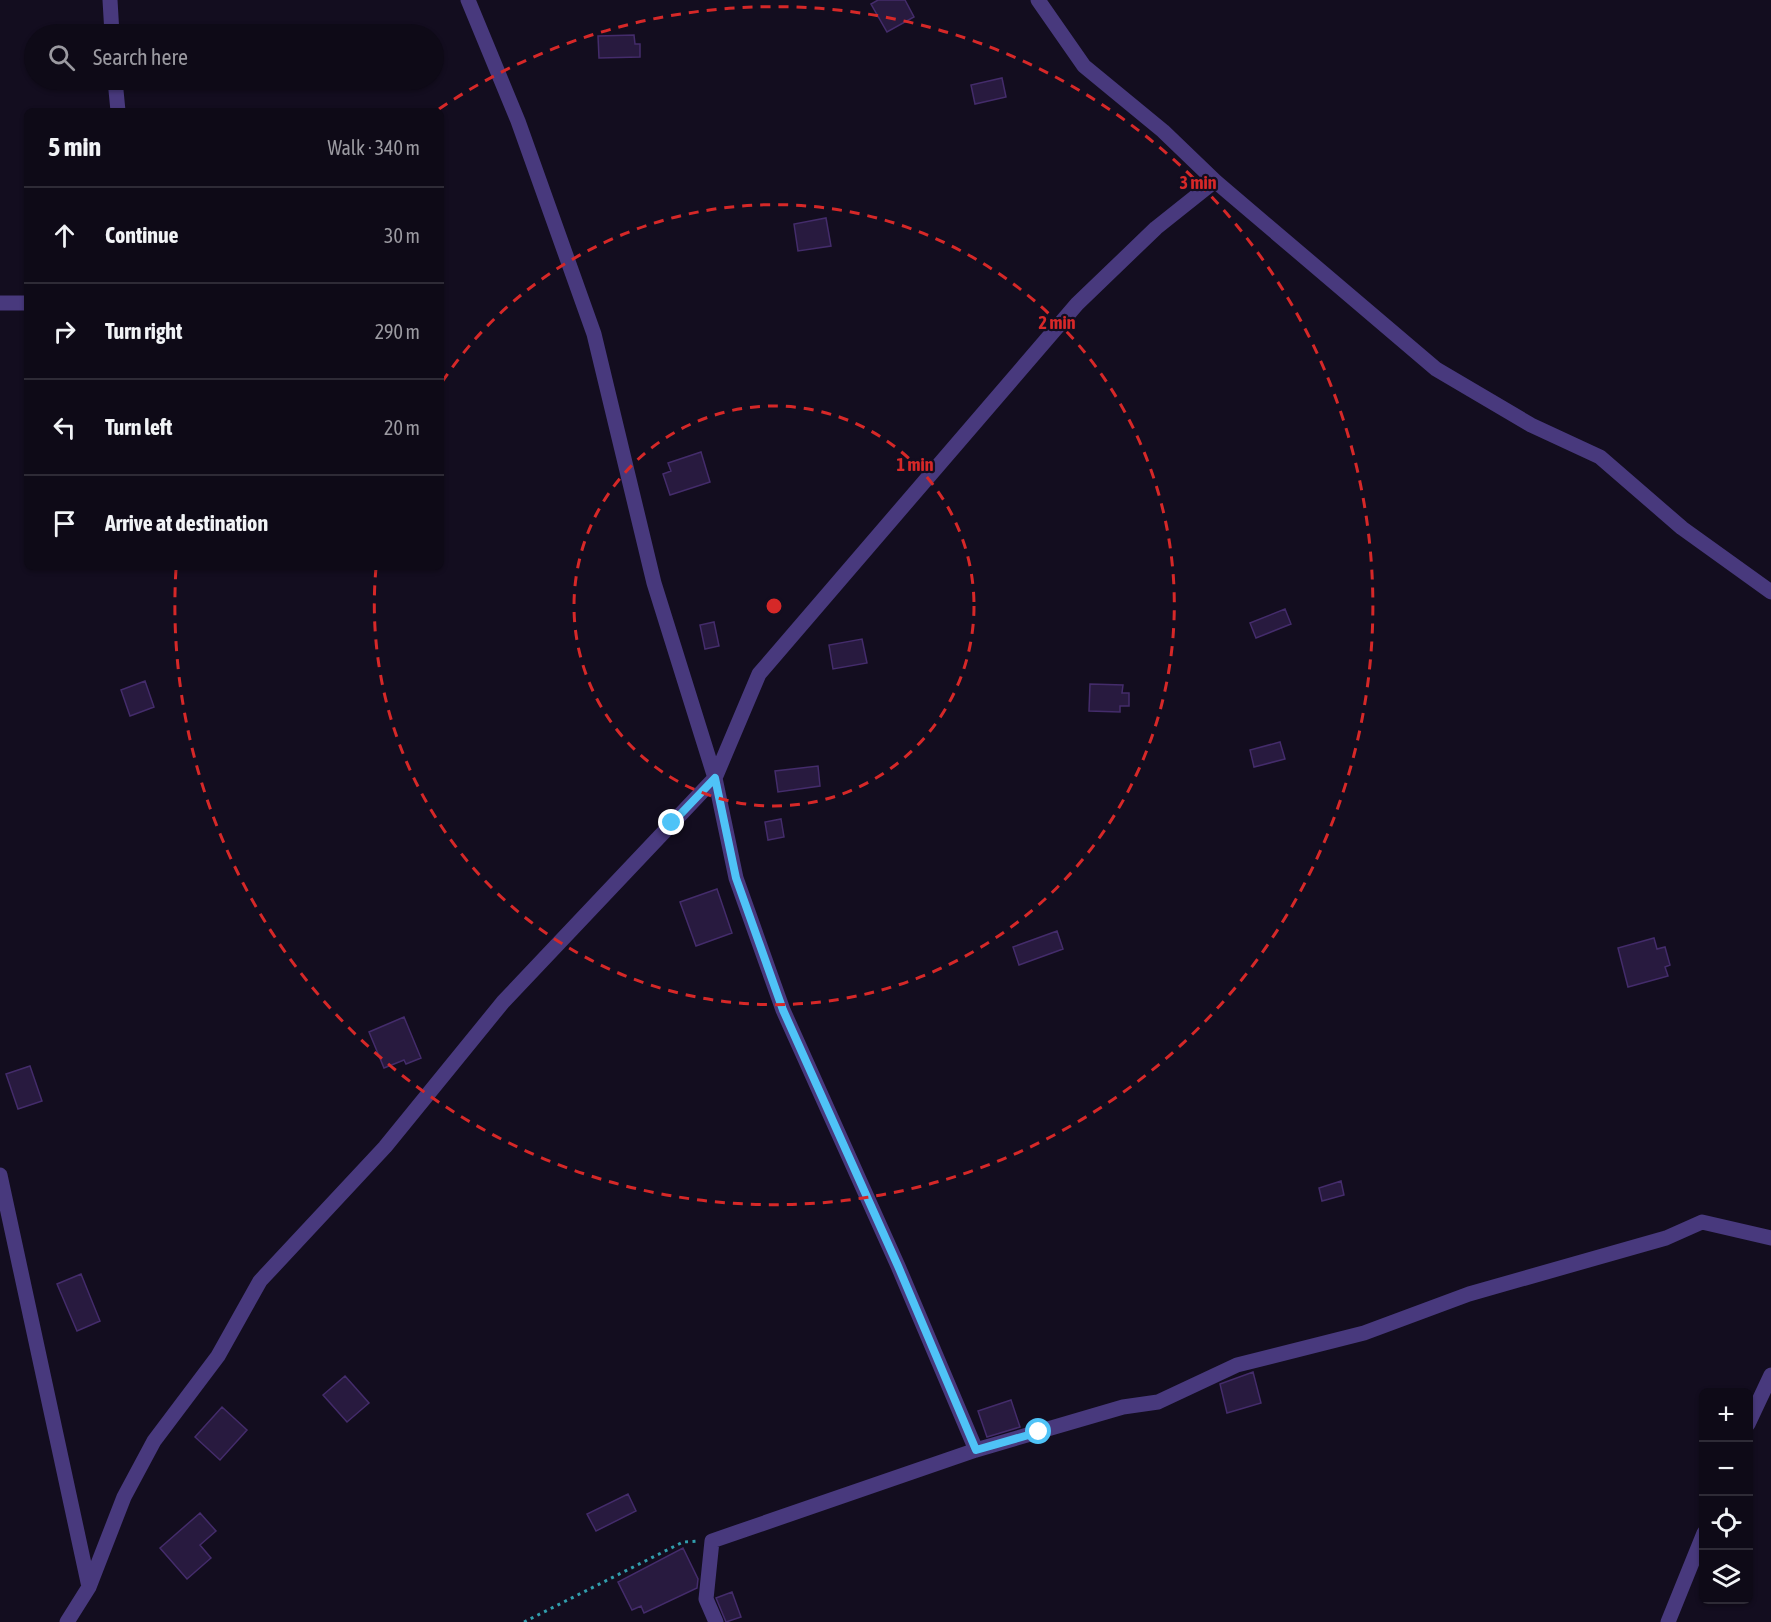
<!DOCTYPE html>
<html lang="en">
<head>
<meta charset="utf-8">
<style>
	:root { --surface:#0e0a17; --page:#171320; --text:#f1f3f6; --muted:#9b9aa1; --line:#2e2b36 }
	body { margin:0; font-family:"Asap Condensed",sans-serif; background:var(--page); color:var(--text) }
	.controls { position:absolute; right:18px; bottom:18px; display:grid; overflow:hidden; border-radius:9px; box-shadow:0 2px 4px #0004 }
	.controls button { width:54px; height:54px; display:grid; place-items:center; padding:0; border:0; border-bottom:2px solid var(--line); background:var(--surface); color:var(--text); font:30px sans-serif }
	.stop { position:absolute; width:18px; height:18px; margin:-14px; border:4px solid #4fc3f7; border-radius:50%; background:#fff }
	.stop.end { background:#4fc3f7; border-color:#fff; box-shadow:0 2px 6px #0008 }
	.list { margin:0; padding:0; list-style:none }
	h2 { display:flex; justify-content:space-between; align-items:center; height:78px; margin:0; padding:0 24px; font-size:26px }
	h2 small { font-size:20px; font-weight:400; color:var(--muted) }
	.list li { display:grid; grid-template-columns:39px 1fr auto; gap:18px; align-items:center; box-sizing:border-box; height:96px; padding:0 24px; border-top:2px solid var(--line) }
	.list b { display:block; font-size:22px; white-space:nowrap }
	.list em { font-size:20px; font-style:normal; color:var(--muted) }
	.icon { flex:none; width:33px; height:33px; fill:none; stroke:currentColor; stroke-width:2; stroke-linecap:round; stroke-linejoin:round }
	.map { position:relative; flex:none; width:1771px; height:1622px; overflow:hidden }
	.search { position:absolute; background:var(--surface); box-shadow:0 2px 4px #0004; left:24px; top:24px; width:420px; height:66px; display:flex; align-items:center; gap:15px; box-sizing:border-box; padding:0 21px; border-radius:33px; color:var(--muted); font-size:22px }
	.panel { position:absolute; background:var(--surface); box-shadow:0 2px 4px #0004; left:24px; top:108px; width:420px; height:462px; border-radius:9px }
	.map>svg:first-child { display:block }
</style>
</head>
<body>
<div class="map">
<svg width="1771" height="1622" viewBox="0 0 1771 1622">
	<rect width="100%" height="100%" fill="#130d1f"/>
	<path fill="#281a3f" stroke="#442c6b" stroke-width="1.5" d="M878 0H905L914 17 887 32 871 4Z
		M634 35 635 44H640V57L599 58 598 36Z
		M1002 78 1006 97 975 104 971 85Z
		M826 218 831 246 798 251 794 224Z
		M701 452 710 482 670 495 663 474 671 471 668 463Z
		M1285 609 1291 624 1256 638 1250 623Z
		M714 622 719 646 705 649 700 625Z
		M862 639 867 663 833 669 829 645Z
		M145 681 154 707 130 716 121 690Z
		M1090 684 1123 685 1122 693H1129V706H1120V712L1089 711Z
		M1280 742 1285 759 1254 767 1250 750Z
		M818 766 820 786 778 792 775 771Z
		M781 819 784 837 768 840 765 822Z
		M717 889 732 933 696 946 680 902Z
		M1057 931 1063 949 1019 965 1013 947Z
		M1654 938 1657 949 1665 947 1670 965 1665 967 1668 976 1628 987 1618 948Z
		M404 1017 421 1058 406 1064 404 1060 384 1068 369 1032Z
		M30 1066 42 1101 18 1109 6 1074Z
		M1341 1181 1344 1195 1322 1201 1319 1188Z
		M81 1274 100 1321 77 1331 57 1284Z
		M1253 1372 1261 1403 1227 1413 1220 1384Z
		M345 1376 369 1403 347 1422 323 1395Z
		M1011 1400 1020 1427 987 1437 978 1411Z
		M222 1407 247 1430 220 1460 195 1437Z
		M628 1494 636 1511 596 1531 587 1514Z
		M200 1513 216 1531 200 1545 211 1558 187 1579 160 1548Z
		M683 1548 698 1579 697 1588 644 1613 641 1606 632 1610 618 1582Z
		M732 1592 741 1617 726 1622 716 1598Z"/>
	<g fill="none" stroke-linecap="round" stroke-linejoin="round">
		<path stroke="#319ead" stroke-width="3" stroke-dasharray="3 4.5" stroke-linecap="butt" d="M524 1622 683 1542 699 1541"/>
		<path stroke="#48397d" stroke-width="15" d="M110 0 112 34
			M468 0 518 121 594 334 654 583 715 778 736 878 783 1010 898 1266 976 1450
			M115 80 118 111
			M1215 181 1436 369 1531 425 1600 457 1682 528 1771 592
			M0 303H27
			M0 1175 89 1587
			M1748 1424 1771 1375
			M67 1622 89 1587 124 1497 154 1441 218 1356 260 1281 385 1147 503 1002 715 778 759 674 1077 304 1156 228 1215 181 1163 131 1084 66 1038 0
			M716 1622 706 1599 712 1541 976 1450 1123 1407 1158 1402 1237 1365 1364 1333 1469 1294 1666 1238 1702 1222 1771 1238
			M1668 1622 1704 1533"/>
	</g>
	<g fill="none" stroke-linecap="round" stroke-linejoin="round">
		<path stroke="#4fc3f7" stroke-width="8" d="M672 823 715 778 736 878 783 1010 898 1266 976 1450 1039 1432"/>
	</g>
	<g fill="none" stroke="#d62828" stroke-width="3" stroke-dasharray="10 8">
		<circle cx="774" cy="606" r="200"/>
		<path d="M442 382A400 400 0 1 1 376 568"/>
		<path d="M439 109A599 599 0 1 1 176 569"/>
	</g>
	<circle cx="774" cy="606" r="9" fill="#d62828" stroke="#130d1f" stroke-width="3"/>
	<g font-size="18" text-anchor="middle" font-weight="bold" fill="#d62828" stroke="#130d1f" stroke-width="4.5" stroke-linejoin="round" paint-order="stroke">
		<text x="1198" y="189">3 min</text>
		<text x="1057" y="329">2 min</text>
		<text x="915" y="471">1 min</text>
	</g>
</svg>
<div class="controls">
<button>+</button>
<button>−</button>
<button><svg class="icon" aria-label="locate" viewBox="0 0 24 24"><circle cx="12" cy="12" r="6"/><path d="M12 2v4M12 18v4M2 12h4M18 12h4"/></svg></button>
<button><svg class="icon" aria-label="layers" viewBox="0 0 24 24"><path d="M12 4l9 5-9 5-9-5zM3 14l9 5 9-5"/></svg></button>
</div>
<div class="stop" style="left:1039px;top:1432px"></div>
<div class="stop end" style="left:672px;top:823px"></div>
<div class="search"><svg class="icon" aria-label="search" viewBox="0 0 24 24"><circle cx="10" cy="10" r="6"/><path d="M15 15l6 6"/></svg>Search here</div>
<section class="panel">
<h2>5 min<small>Walk · 340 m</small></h2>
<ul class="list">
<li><svg class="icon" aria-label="ahead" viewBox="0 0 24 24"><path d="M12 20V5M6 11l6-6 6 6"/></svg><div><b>Continue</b></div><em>30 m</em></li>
<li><svg class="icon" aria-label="right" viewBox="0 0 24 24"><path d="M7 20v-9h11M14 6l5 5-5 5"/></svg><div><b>Turn right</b></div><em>290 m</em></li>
<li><svg class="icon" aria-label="left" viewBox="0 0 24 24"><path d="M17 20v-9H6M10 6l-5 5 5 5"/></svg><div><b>Turn left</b></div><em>20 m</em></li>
<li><svg class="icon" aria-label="arrive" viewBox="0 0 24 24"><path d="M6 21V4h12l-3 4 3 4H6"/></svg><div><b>Arrive at destination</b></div></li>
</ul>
</section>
</div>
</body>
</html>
